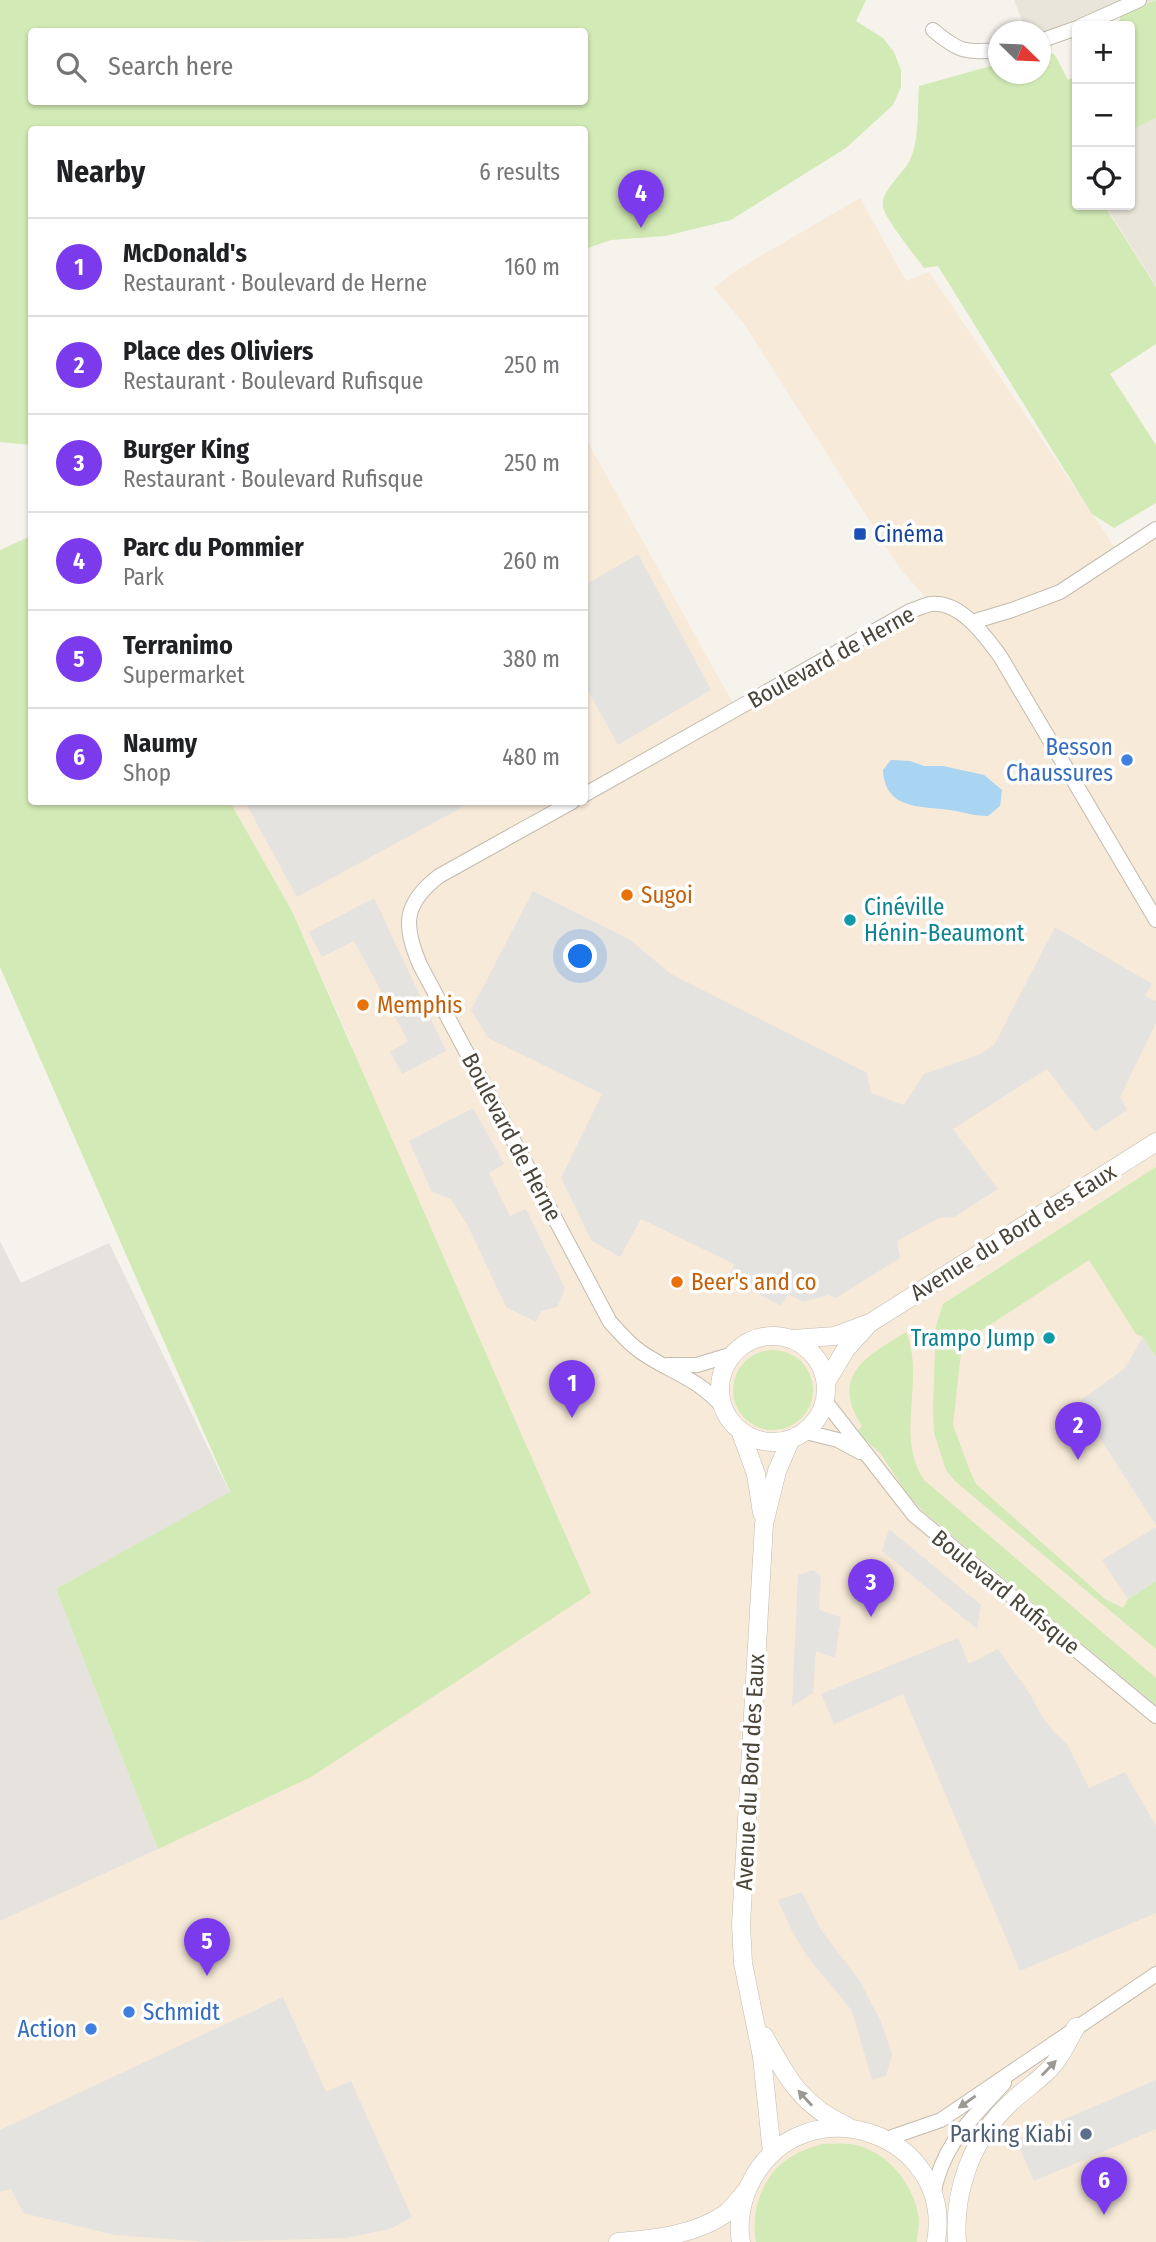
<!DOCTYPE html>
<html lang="en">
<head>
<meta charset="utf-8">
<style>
	:root { --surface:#fff; --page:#f2f2f2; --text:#202124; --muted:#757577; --line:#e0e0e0; --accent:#7c3aed }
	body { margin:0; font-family:"Fira Sans Condensed",sans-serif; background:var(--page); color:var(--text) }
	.controls { position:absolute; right:21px; top:21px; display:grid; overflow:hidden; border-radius:7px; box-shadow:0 2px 5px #0004 }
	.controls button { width:63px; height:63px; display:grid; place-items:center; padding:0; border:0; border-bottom:2px solid var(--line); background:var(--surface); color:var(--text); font:35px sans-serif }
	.compass { position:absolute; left:988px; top:21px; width:63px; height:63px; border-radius:50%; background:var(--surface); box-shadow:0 2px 5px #0004; rotate:113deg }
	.you { position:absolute; left:581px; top:957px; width:24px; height:24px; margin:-18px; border:5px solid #fff; border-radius:50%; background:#1a73e8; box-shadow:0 0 0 10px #1a73e833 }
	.badge { display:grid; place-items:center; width:46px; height:46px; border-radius:50%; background:var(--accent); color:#fff; font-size:23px; font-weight:700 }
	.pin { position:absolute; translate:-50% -58px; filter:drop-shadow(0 2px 4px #0008) }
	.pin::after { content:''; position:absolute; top:37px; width:24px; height:21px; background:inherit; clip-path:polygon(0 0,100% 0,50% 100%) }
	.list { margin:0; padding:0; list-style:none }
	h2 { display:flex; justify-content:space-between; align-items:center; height:91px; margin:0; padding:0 28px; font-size:30px }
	h2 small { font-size:23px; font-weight:400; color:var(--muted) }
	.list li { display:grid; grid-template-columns:46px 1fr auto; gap:21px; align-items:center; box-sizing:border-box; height:98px; padding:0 28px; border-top:2px solid var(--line) }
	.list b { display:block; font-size:26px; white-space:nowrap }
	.list p { margin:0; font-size:23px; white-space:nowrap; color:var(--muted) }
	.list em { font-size:23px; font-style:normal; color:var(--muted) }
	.icon { flex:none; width:38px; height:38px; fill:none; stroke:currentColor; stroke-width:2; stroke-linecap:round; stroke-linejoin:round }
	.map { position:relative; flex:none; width:1156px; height:2242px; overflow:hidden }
	.search { position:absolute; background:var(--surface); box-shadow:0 2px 5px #0004; left:28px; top:28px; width:560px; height:77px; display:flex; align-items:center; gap:18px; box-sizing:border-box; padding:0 24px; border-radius:7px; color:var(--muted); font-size:26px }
	.panel { position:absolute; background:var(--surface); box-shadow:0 2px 5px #0004; left:28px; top:126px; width:560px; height:679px; border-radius:7px }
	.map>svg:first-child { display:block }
</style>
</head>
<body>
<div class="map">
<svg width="1156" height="2242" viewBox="0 0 1156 2242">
	<rect width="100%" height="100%" fill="#f6f3ec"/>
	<path fill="#eae5da" d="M1014 0H1155L1041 50 1040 32 1026 31Z
		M1156 118V286L1105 205H1130V131Z"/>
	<path fill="#f7ead8" d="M860 198 906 281 929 272 1118 552 1156 529V2242H0V1921L310 1777 352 1045 292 911 230 802H584L585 437 736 709 931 603 901 570 744 324 714 288 737 270Z"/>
	<path fill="#e6e2dd" d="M0 1241 21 1283 109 1243 230 1493 56 1589 158 1849 0 1921Z"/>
	<path fill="#d2eab5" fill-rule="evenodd" d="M0 0H866L856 21 883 38 894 52 901 70V87L893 105 846 148 731 220 665 236 611 240 585 249 584 130H32L31 445 0 442ZM32 32H584V102H32Z
		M1156 0V118L1130 131V26H1118L1121 14Z
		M1045 49 1055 55 1068 80 1077 75V156L1075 157 1077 162V205H1104L1156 287V344L1110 374 1156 445V503L1114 528 1092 514 938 266 924 268C914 254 890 225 884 210 877 193 903 175 910 160 920 138 917 110 919 86L998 64V74H1040L1041 50Z
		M31 536 32 802H230L292 911 591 1593 311 1777 158 1849 56 1589 230 1492 0 967V550Z
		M1156 1167V1357L1143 1337 1136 1334 1089 1260 962 1343 953 1425 970 1471 976 1484 1105 1599 1123 1608 1128 1599 1156 1581V1649L956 1482 946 1470 934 1433 933 1406 936 1326 943 1304Z
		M906 1332C926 1381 894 1434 924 1480L1156 1678V1705L924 1512 908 1495 880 1453 857 1432 862 1426C829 1375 867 1356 906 1332Z
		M733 1390a40 40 0 1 1 80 0a40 40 0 1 1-80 0Z
		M822 2144C831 2144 841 2143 850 2144 886 2149 915 2184 919 2220 919 2227 917 2235 917 2242H756C750 2208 764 2170 796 2154 804 2149 814 2147 822 2144Z"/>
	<path fill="#e5e3e0" d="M638 554 711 690 618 745 585 685V585Z
		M245 802H472L297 897Z
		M533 891 629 939 671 974 867 1073 871 1093 904 1105 924 1074 981 1054 994 1045 1055 927 1152 984 1145 996 1156 1001V1023L1120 1097 1127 1110 1095 1132 1047 1069 953 1129 998 1189 954 1217 939 1218 897 1241 900 1258 836 1298 828 1295 804 1302 788 1294 781 1306 729 1278 734 1264 641 1219 620 1257 592 1241 561 1178 602 1094 488 1038 471 1010Z
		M374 898 446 1051 402 1074 390 1052 408 1041 354 941 322 957 309 932Z
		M473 1108 504 1164 489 1173 510 1216 526 1209 565 1289 557 1307 541 1311 536 1322 506 1307 468 1226 451 1199 432 1192 409 1141Z
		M1143 1337 1156 1357V1525L1077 1403 1124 1369Z
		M1156 1527V1581L1128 1599 1102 1560Z
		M889 1529 981 1605 977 1629 882 1551Z
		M813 1570 821 1576 819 1610 841 1617 835 1658 816 1651 813 1693 792 1706 798 1575Z
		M958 1638 969 1664 998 1649 1030 1694 1042 1716 1054 1732 1067 1744 1089 1788 1125 1772 1156 1826V1913L1020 1971 903 1694 834 1724 821 1694Z
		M802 1892 821 1930 860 1981 881 2022 892 2054 886 2076 872 2080 852 2011 807 1956 791 1929 778 1900Z
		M283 1997 326 2092 351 2081 412 2217 390 2229 346 2238 208 2242 115 2235 23 2213 11 2189 0 2192V2130Z
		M1156 2080V2129L1034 2181 1016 2140Z"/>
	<path fill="#a9d4f2" d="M891 760 910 761 924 766H943L984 775 1002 790 1000 806 988 816C974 816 963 812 950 810 921 806 885 810 883 770Z"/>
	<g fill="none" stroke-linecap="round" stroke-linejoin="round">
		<g stroke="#c2bbae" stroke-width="16">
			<path id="minor" d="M1081 26 1139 0
				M933 30C959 52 966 53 998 50
				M1040 41 1077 28
				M972 622 1012 610 1060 592 1156 529
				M584 795 910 611C917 609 924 605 931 604 961 601 985 636 1000 656L1156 920
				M572 802 439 876C403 904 403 925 420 965L610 1322C620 1333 629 1344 641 1352 673 1374 695 1376 723 1407
				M668 1365H697L733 1354
				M825 1401 914 1515 1156 1716
				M806 1432 838 1440 860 1452
				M886 2139 941 2120 1156 1974
				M933 2195C943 2143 970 2121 1004 2083"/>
		</g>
		<g stroke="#c2bbae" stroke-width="19">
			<path id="tertiary" d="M720 1389a53 53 0 1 1 106 0a53 53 0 1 1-106 0Z
				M792 1339 835 1336 870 1323 1156 1142
				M826 1382 846 1349 867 1326
				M741 1433 756 1474 762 1513
				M764 2036C787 2077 801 2106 847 2126
				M772 2153 762 2057 743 1963 741 1924 764 1524 777 1471 790 1441
				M618 2242C653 2239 695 2235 725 2214 732 2209 738 2200 744 2193
				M741 2242C737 2221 742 2198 752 2180 804 2083 955 2132 936 2242
				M957 2242C953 2191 972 2139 1009 2104 1023 2090 1042 2079 1054 2064 1063 2053 1069 2039 1076 2027"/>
		</g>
		<use href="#minor" stroke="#fff" stroke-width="14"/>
		<use href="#tertiary" stroke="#fff" stroke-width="18"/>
	</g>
	<defs><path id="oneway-solid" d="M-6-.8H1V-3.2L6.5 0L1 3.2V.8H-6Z" transform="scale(1.75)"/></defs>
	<g fill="#9c9892">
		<use href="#oneway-solid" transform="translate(1049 2068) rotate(-46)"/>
		<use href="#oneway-solid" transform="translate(805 2098) rotate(-132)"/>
		<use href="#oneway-solid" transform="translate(967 2102) rotate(145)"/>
	</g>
	<rect fill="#1a4fb4" stroke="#fff" stroke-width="2.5" x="853" y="527" width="14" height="14" rx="3.5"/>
	<g fill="#3f7fe0" stroke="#fff" stroke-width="2.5">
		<circle cx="1127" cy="760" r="7"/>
		<circle cx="129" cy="2012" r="7"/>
		<circle cx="91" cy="2029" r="7"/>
	</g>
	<g fill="#e8710a" stroke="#fff" stroke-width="2.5">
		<circle cx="627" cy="895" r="7"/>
		<circle cx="363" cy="1005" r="7"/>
		<circle cx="677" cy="1282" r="7"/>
	</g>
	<g fill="#0f9aa8" stroke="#fff" stroke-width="2.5">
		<circle cx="850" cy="920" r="7"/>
		<circle cx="1049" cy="1338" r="7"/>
	</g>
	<circle fill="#5c6f8a" stroke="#fff" stroke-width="2.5" cx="1086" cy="2134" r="7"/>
	<g text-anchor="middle" stroke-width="7" stroke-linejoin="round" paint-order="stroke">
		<g font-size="23" fill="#164399" stroke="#fff" text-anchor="start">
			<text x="874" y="542">Cinéma</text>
		</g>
		<g font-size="23" fill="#4b4439" stroke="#fff">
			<text transform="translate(831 657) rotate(-29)" y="8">Boulevard de Herne</text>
			<text transform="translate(512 1137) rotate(62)" y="8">Boulevard de Herne</text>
			<text transform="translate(1013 1232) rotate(-32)" y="8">Avenue du Bord des Eaux</text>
			<text transform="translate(1006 1592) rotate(39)" y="8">Boulevard Rufisque</text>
			<text transform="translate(750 1772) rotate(-87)" y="8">Avenue du Bord des Eaux</text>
		</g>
		<g font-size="23" fill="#366cbe" stroke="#fff" text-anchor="end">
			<text x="1113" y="755">Besson<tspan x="1113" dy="26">Chaussures</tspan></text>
			<text x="143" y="2020" text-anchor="start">Schmidt</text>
			<text x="77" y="2037">Action</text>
		</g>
		<g font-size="23" fill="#c56008" stroke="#fff" text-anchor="start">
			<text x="641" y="903">Sugoi</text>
			<text x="377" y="1013">Memphis</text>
			<text x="691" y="1290">Beer's and co</text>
		</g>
		<g font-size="23" fill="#0d838f" stroke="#fff" text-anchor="start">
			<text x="864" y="915">Cinéville<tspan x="864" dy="26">Hénin-Beaumont</tspan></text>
			<text x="1035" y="1346" text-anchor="end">Trampo Jump</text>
		</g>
		<g font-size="23" fill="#4e5e75" stroke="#fff" text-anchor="end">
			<text x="1072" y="2142">Parking Kiabi</text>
		</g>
	</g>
</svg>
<div class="controls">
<button>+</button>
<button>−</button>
<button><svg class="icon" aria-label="locate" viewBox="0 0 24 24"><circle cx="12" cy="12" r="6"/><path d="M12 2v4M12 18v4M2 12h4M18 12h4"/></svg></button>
</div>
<svg class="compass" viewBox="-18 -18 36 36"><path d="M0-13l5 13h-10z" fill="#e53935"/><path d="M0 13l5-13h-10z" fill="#757577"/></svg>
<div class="you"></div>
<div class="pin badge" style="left:572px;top:1418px">1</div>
<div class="pin badge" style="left:1078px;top:1460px">2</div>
<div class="pin badge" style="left:871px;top:1617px">3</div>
<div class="pin badge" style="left:641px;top:228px">4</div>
<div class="pin badge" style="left:207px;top:1976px">5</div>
<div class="pin badge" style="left:1104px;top:2215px">6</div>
<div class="search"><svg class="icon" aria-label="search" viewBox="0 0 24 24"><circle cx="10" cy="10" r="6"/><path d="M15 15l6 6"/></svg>Search here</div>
<section class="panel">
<h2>Nearby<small>6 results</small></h2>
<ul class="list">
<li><span class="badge">1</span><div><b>McDonald's</b><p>Restaurant · Boulevard de Herne</p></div><em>160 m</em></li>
<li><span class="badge">2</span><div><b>Place des Oliviers</b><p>Restaurant · Boulevard Rufisque</p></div><em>250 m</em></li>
<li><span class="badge">3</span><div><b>Burger King</b><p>Restaurant · Boulevard Rufisque</p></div><em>250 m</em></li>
<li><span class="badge">4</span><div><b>Parc du Pommier</b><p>Park</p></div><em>260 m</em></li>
<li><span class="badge">5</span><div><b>Terranimo</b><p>Supermarket</p></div><em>380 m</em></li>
<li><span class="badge">6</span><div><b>Naumy</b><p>Shop</p></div><em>480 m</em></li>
</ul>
</section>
</div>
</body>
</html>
